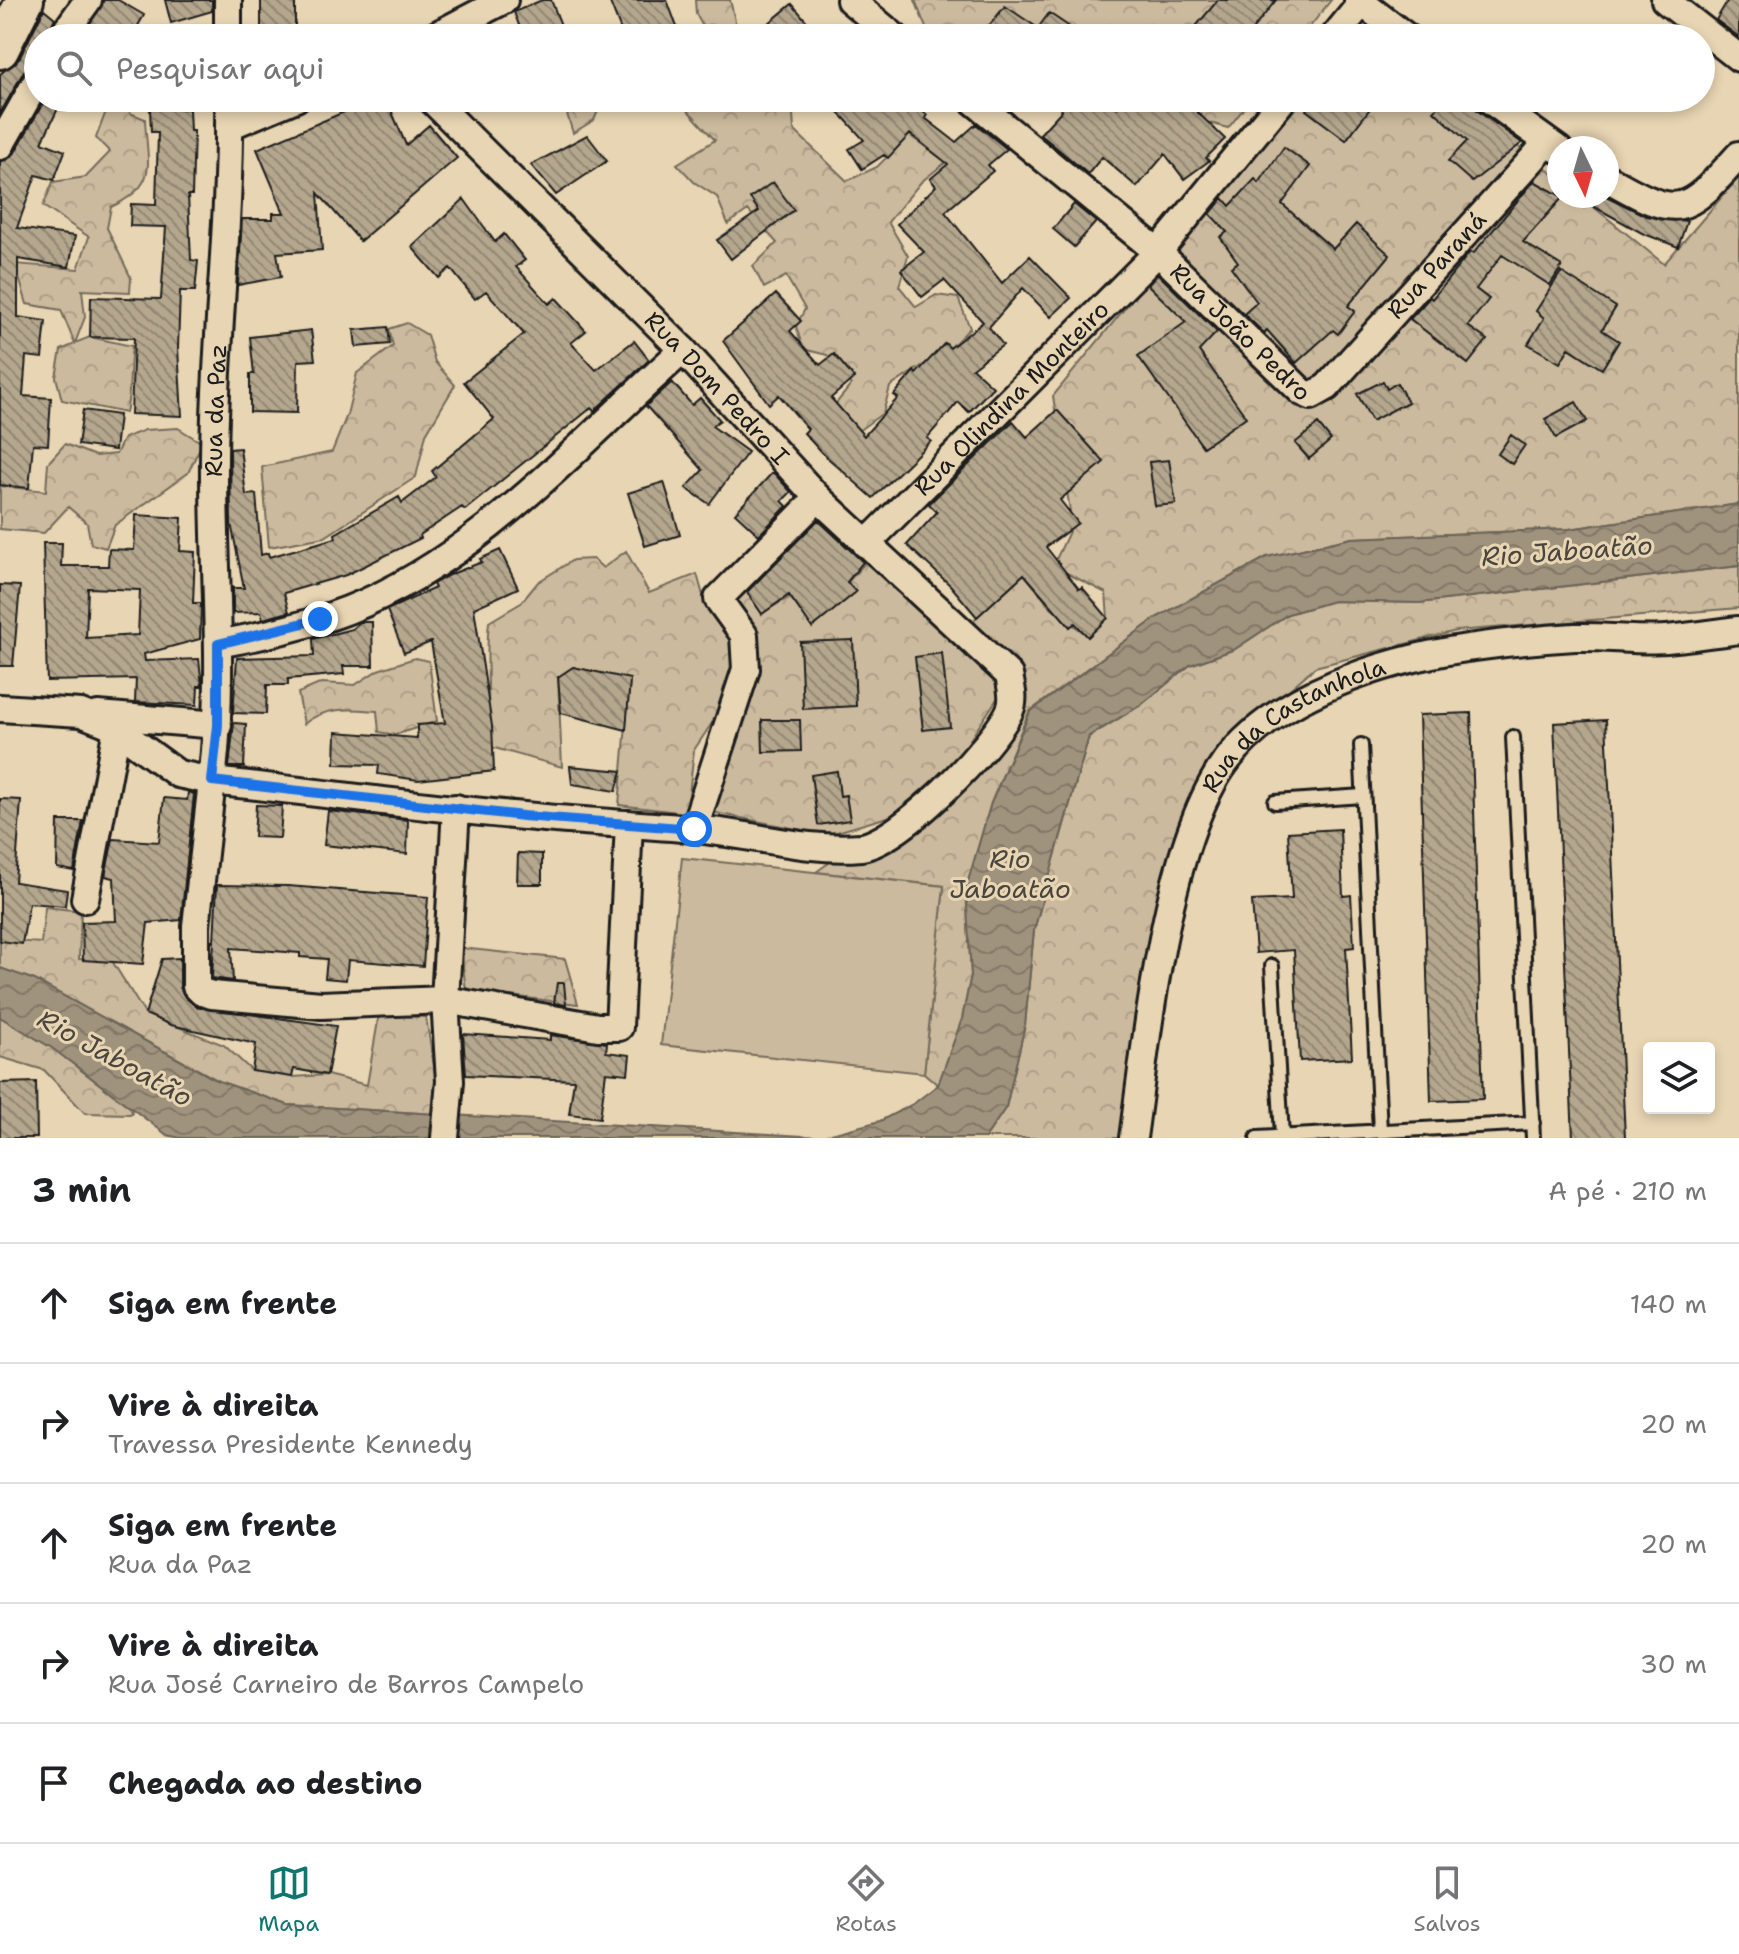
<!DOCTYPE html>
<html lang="pt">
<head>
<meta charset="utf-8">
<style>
	:root { --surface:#fff; --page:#f2f2f2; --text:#202124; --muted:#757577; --line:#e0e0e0; --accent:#0f766e }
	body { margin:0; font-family:"Shantell Sans",sans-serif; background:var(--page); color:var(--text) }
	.controls { position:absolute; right:24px; bottom:24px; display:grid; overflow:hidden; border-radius:8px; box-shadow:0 4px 12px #0003 }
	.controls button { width:72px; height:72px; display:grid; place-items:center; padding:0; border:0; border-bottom:2px solid var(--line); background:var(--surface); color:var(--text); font:40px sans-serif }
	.compass { position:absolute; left:1547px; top:136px; width:72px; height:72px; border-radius:50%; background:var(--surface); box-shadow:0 4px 12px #0003; rotate:175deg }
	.stop { position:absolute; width:24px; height:24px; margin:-18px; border:6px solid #1a73e8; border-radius:50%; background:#fff }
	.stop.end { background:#1a73e8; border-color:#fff; box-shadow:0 2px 8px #0008 }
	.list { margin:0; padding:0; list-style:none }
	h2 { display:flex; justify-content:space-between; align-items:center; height:104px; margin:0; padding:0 32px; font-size:34px }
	h2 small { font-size:26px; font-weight:400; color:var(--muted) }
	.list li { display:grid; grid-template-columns:52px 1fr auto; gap:24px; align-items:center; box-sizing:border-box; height:120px; padding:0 32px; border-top:2px solid var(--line) }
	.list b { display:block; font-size:30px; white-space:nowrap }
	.list p { margin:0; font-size:26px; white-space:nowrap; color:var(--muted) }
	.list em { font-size:26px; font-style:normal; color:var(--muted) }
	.icon { flex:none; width:44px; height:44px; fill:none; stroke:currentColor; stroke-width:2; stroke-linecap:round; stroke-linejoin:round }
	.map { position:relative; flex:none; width:1739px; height:1138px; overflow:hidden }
	.search { position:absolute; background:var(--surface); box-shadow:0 4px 12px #0003; left:24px; right:24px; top:24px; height:88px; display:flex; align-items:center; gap:20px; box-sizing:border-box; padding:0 28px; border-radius:44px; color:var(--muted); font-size:30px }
	.sheet { height:704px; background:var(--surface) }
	nav { display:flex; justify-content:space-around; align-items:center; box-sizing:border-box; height:112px; border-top:2px solid var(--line); background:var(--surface); font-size:22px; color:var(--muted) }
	nav a { display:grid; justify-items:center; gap:4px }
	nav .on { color:var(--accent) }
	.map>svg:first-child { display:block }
</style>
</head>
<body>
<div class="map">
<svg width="1739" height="1138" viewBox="0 0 1739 1138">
	<defs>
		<pattern id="forest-crowns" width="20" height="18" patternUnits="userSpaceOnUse" patternTransform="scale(2)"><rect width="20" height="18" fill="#cbba9d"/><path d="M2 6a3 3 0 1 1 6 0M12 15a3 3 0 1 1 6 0" fill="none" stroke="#ae9f87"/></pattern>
		<pattern id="water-waves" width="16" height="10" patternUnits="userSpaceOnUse" patternTransform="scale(2)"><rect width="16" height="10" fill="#a0937e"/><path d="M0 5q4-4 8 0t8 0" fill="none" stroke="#827766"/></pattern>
		<pattern id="building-back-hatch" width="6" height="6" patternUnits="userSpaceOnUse" patternTransform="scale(2)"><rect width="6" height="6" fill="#b5a78e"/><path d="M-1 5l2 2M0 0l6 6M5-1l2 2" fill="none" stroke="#928773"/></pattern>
	</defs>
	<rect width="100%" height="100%" fill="#e8d5b3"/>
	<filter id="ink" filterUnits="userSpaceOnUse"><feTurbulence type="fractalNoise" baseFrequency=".0125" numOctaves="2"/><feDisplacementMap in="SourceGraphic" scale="16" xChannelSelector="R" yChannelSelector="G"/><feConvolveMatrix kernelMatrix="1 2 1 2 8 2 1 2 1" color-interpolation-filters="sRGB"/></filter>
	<g filter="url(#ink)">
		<path fill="url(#forest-crowns)" stroke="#746b5c" stroke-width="2" d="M695 0H730L736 25 746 38H709L696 14Z
			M915 0H1331L1301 38H930Z
			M1361 19 1384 38H1346Z
			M111 98H125L130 113 145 119C147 165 160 184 111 207L107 228 131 278 130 292 82 290 85 317 75 343 90 337 132 346C129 370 131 390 126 413L62 400 56 377 61 350 75 344 61 310 27 304 15 264 78 269 89 237 43 206 53 182 86 177 110 152 96 138Z
			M562 98H604L594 120 573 133Z
			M615 98H792L794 130 847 181 877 167 909 135 946 162 921 182 888 222 908 256 899 286 916 307 936 295 958 298 970 328 952 346 890 387 883 413 858 431 834 406 851 385 827 355 803 349 796 326 805 309 786 276 764 288 753 266 777 243 748 210 728 224 717 197 694 182 677 164 715 140 682 104H644Z
			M1118 98H1252L1228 128Z
			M1297 98H1458L1559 179V196H1580L1664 264 1739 177V504L1569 529 1352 538 1267 557 1156 618 1029 712 991 803 966 888 971 975 962 1019 938 1085 924 1073 944 886 816 872 840 855 885 850 1021 682 966 627 1024 574 1051 608 1088 636 1108 618 1106 593 1053 566 1072 525 1053 396Z
			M407 323 427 335 435 362 455 385 426 434 416 477 325 537 269 547 262 467 332 452 347 415 357 373 393 346 389 329Z
			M178 428 202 443 188 473 115 525 106 548 91 544 87 523 68 507 44 533 0 529V486L46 491 48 463 65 444 95 456 116 454 124 438 145 430Z
			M626 551 649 593 697 574 706 606 738 634 722 708 694 750 687 813 619 805 630 680 573 667 558 677 562 767 484 745C493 705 484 663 489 622L521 603 538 582 573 560 593 559 603 568Z
			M872 555 1004 688 956 761 891 816 827 835 711 812 738 726 730 601 744 587 762 613 790 597 814 626 855 593 848 582Z
			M1739 566V608L1456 631 1315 667 1223 748 1182 825 1126 1138H985L1006 1107 1025 1025 1034 930 1089 737 1141 705 1190 665 1235 649 1288 614 1333 601 1419 603Z
			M415 658 429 661 437 721 395 735 379 732 377 711C351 709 325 706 304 724L298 693 322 683 355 685 378 670Z
			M45 907 81 911 79 959 112 961 145 1014 224 1045 252 1071 292 1077 327 1075 367 1085 379 1015 426 1017 437 1085 436 1114 288 1105 221 1082 42 985 0 968V940L41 943Z
			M461 948 565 959 578 1004 466 991Z
			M0 1017 52 1048 131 1108 132 1114 85 1113 44 1070 0 1057Z"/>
		<path fill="#cbba9d" stroke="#746b5c" stroke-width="2" d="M682 858 944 886 924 1073 661 1045Z"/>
		<path fill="url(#water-waves)" stroke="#6b6357" stroke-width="2" d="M1739 504V566L1419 603 1333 601 1288 614 1235 649 1190 665 1141 705 1089 736 1034 930 1025 1025 1006 1107 985 1138H180L167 1135 52 1048 0 1017V968L35 980 216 1080 288 1105 820 1137 880 1121 913 1104 938 1085 962 1019 971 975 966 888 991 803 1030 712 1156 618 1267 557 1352 538 1569 529Z"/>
		<path fill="url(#building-back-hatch)" stroke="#1c1c1c" stroke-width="2" fill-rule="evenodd" d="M104 0H118L144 15 131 38H81Z
			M165 0H212V11L171 23Z
			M261 0H295V38H261Z
			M542 0H551L566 38H524L514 12Z
			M609 0H667L681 38H624Z
			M1218 0H1276L1246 38H1186Z
			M1728 0H1739V37L1716 20Z
			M792 4 821 38H751Z
			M1005 6 1038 28 1049 13 1086 38H979Z
			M44 9 55 18 45 38H38V63L24 71 0 114V74L19 59Z
			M46 98H63L42 142 65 151 54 180 36 175 17 228 75 236 69 267 18 259V317L46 321 42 358 26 356 23 396 51 398 48 445 33 444 29 488 0 485V162L14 154Z
			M377 98H386L406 145 429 125 457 158 360 241 318 193 322 250 277 253 281 277 238 285 242 219H273V213H284L257 149Z
			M826 98H907L927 115 925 118 956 142 976 124 1007 149 988 165 993 171 945 212 1002 283 1030 256 1071 298 1051 317 1023 288 989 327 1003 345 972 368 993 387 969 412 958 402 927 438 931 441 873 498 820 451 804 433 808 429 779 395 769 404 723 341 776 294 801 321 790 331 820 365 834 354 854 378 831 398 864 436 898 398 894 395 914 371 916 374 945 343 950 348 983 322 944 280 922 297 901 270 924 252 897 224 936 186 930 179 948 164 910 134 888 158 884 155 862 169 849 149 864 140Z
			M1048 98H1121L1117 108 1127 98H1205L1195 110 1225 139 1206 158 1209 161 1184 179 1165 154 1137 187 1102 157 1088 174 1040 134 1062 110Z
			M1315 98H1378L1346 140 1306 110Z
			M1446 98H1466L1478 111 1522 143 1472 182 1448 161 1467 141 1434 111Z
			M150 108 189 109 190 131H194L192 195H188L191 260 198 261 195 291H180L178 348 182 416 131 414 134 338 90 337 91 297 161 299 166 227 130 226 131 204 156 205 158 132H151Z
			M587 135 607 161 556 195 531 165Z
			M1284 147 1310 166 1282 204 1333 249 1356 224 1390 255 1348 306 1355 311 1338 334 1333 330 1296 363 1267 330 1264 333 1244 314 1257 302 1231 267 1238 262 1220 237 1227 232 1210 214 1223 198 1230 206 1255 179 1259 183Z
			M1534 181 1563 197 1523 242 1562 266 1550 285 1502 255 1476 289 1489 299 1468 326 1487 340 1468 364 1410 319 1430 297 1432 299 1470 252 1473 254Z
			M773 182 794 210 731 259 717 240 759 211 750 198Z
			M1575 196H1606L1646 216 1687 221 1678 247 1642 233Z
			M464 199 495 242 504 234 525 260 516 267 549 304 556 298 586 331 571 343 596 370 634 341 649 360 594 411 591 408 465 510 462 507 420 535 421 538 346 575 284 593 289 612 263 619 261 612 233 613V588H244L231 523 230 449 240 448 246 495 256 494 261 555 268 553 269 557 336 538 335 534 399 497 402 503 436 477 432 471 494 419 464 382 524 334 486 291 475 299 450 268 439 278 412 247Z
			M1074 204 1096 222 1074 247 1053 229Z
			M1561 272 1616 307 1602 330 1619 341 1602 369 1569 348 1560 363 1528 344 1544 318 1536 311Z
			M1158 274 1217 332 1199 351 1246 417 1203 447 1138 356 1186 322 1148 285Z
			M388 327 390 344 356 347 354 330Z
			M311 330 315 360 298 361 297 413 250 412V374H254L250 337Z
			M1383 381 1387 389 1397 383 1408 402 1372 421 1357 394Z
			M672 382 692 405 700 398 720 420 712 426 748 452 709 504 686 488 703 470 646 406Z
			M1576 402 1587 421 1556 438 1545 419Z
			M83 410 119 415 115 450 78 445Z
			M1057 410 1104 462 1060 500 1078 523 1046 547 1079 589 1082 587 1108 618 1088 637 1075 623 1070 627 1024 574 977 617 951 586 907 545 937 512 929 504 1013 421 1027 437Z
			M1318 424 1331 440 1309 459 1295 443Z
			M1511 435 1525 445 1512 464 1498 454Z
			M1169 460 1176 504 1155 506 1149 462Z
			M773 472 791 492 782 501 787 506 759 535 735 513Z
			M664 482 680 535 645 546 628 493Z
			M136 515 182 518 180 551 195 552 193 603H201L200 639 144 654 145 661 199 659 202 686H198L197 705 135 702 136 679 47 681 43 543H62L61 566H108L109 549 134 550ZM88 588 140 590 138 635 86 638Z
			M818 520 863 562 847 582 856 592 812 628 789 595 762 614 747 592Z
			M500 550 518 588 474 608 492 726 494 771 418 780 378 774 379 765 335 764 336 732 417 738V725L445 723 431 642 404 653 387 610 435 588 433 584 449 575 482 562 480 559Z
			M0 585 20 586 13 666H0Z
			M360 622H372L373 666H343L344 674 288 679V685H267L266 714 233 713 237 658 314 656 313 639 352 629Z
			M853 640 856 706 803 709 800 642Z
			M942 653 950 727 923 730 915 657Z
			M573 667 630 679 626 730 561 713 558 677Z
			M1471 713 1483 1099 1431 1101 1419 715Z
			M762 720H800L801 751 763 752Z
			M1606 720 1625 1138H1573L1554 723Z
			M234 723 246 724 244 767H229Z
			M570 766 622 771 616 791 572 784Z
			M837 771 840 796 846 795 850 820 818 825 811 775Z
			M188 792 194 794 181 920 148 923 143 964 83 960 82 922 116 921 114 878 105 876 113 839 159 842 164 798 187 800Z
			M0 799 21 800 15 882 67 890 65 906 29 903 22 944 0 941Z
			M256 805 282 806 280 838 254 837Z
			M328 811 408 820 407 854 324 845Z
			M58 821H83L74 871 57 868Z
			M1340 829 1343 896 1351 895 1354 947 1346 948 1352 1058 1300 1061 1294 950 1256 953 1252 901 1292 899 1288 832Z
			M518 853 542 854V884H517Z
			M217 885 288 886 428 897 423 966 348 960 346 980 325 978 327 959 300 957V953L231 948 233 981 212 978Z
			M180 958V987L185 997 197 1007 336 1026 327 1075 294 1069 292 1077 252 1071 256 1044 171 1025 145 1014 162 959Z
			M557 983H564L566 1005 554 1003Z
			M463 1034 550 1040V1035L607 1043 606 1052 630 1055 628 1074 606 1072 600 1118 569 1114 574 1080 466 1075Z
			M36 1082 37 1138H0V1083Z"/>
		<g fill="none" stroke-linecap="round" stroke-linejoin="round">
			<g stroke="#1c1c1c" stroke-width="18">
				<path id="lane" d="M1513 737 1533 1138
					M1361 745 1380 1131
					M1275 802 1363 796
					M1272 966 1282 1136
					M1257 1138 1533 1123"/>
			</g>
			<g stroke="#1c1c1c" stroke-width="32">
				<g id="street">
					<path d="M850 0 896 38"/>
					<path d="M1358 0 1408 38"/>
					<path d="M1665 0 1739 58"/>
					<path d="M61 38 88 0"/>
					<path d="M228 38V0"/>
					<path d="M431 38 504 0"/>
					<path d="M1333 38 1364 0"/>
					<path id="s1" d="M430 98 683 350 818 498 1009 675C1011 687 1015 699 1010 710 994 746 900 842 861 847 806 852 748 833 693 829 637 824 581 822 524 816 420 807 316 792 212 781L196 926V986L202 992 212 995 321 1005 445 1000 598 1027H619L629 824"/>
					<path id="s2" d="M970 98 1158 252 1302 392 1311 396 1327 387 1547 143"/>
					<path d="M1487 98 1559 150"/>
					<path d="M229 126 296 98"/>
					<path d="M0 146 38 79"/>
					<path d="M1607 178C1680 220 1684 216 1739 155"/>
					<path id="s3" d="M866 544 1158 252 1284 98"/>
					<path d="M218 644C262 636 306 626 348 610 479 559 580 442 683 350"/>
					<path id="s4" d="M0 708 81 713 111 725 178 774 212 781C225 673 213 565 214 458 215 338 231 218 229 98"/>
					<path d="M98 715 218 725"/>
					<path d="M694 829 746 669 744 635 718 599 818 498"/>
					<path d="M85 899 117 728"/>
					<path d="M445 1138 450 1081 445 1000 456 808"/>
					<path id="s5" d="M1133 1138C1147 1037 1166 844 1225 763 1275 694 1386 660 1467 648 1502 643 1540 639 1575 637 1606 636 1636 641 1667 639 1691 637 1715 633 1739 630"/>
				</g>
			</g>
			<g stroke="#1c1c1c" stroke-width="42">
				<path id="secondary" d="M0 50 25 0"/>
			</g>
			<use href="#lane" stroke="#e8d5b3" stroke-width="12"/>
			<use href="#street" stroke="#e8d5b3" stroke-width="26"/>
			<use href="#secondary" stroke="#e8d5b3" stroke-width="36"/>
		</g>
	</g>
	<g fill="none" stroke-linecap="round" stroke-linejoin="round" filter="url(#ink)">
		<path stroke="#1a73e8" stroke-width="10" d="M320 619 218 644V725L212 781 523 816 694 829"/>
	</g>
	<g text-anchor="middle" stroke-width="6" stroke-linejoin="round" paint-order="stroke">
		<g font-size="24" fill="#1c1c1c" stroke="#e8d5b3">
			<text dy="8" stroke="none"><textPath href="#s2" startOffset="636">Rua Paraná</textPath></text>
			<text dy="8" stroke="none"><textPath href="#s2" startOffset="358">Rua João Pedro</textPath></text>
			<text dy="8" stroke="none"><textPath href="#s1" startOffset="408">Rua Dom Pedro I</textPath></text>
			<text dy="8" stroke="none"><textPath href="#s3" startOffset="206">Rua Olindina Monteiro</textPath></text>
			<text dy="8" stroke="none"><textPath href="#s4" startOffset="602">Rua da Paz</textPath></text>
			<text dy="8" stroke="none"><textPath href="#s5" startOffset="468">Rua da Castanhola</textPath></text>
		</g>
		<g font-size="26" font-style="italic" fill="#4a463e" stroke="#e8d5b3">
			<text transform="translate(1567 551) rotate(-4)" y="9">Rio Jaboatão</text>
			<text x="1010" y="868">Rio<tspan x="1010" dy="30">Jaboatão</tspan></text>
			<text transform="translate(115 1058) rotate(29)" y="9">Rio Jaboatão</text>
		</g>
	</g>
</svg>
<div class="controls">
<button><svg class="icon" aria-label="layers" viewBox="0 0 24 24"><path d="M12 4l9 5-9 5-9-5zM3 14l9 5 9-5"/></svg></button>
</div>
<svg class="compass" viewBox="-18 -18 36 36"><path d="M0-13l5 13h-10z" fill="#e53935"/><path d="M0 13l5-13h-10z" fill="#757577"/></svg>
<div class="stop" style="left:694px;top:829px"></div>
<div class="stop end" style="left:320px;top:619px"></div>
<div class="search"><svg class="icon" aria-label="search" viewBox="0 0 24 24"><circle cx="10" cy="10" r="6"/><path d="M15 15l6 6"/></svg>Pesquisar aqui</div>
</div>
<section class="sheet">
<h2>3 min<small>A pé · 210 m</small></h2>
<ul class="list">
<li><svg class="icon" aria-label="ahead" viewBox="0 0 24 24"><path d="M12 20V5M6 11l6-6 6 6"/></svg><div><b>Siga em frente</b></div><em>140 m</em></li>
<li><svg class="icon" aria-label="right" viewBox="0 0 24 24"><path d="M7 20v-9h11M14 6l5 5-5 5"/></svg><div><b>Vire à direita</b><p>Travessa Presidente Kennedy</p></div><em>20 m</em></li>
<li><svg class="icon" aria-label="ahead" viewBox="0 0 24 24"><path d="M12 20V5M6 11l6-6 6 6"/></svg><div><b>Siga em frente</b><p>Rua da Paz</p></div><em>20 m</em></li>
<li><svg class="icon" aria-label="right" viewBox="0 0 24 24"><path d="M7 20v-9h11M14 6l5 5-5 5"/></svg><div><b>Vire à direita</b><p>Rua José Carneiro de Barros Campelo</p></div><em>30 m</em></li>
<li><svg class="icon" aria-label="arrive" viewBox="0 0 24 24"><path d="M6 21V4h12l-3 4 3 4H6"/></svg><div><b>Chegada ao destino</b></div></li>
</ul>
</section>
<nav>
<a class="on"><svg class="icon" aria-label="map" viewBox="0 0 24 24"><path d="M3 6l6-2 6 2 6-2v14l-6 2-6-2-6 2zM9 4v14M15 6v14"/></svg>Mapa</a>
<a><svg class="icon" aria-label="directions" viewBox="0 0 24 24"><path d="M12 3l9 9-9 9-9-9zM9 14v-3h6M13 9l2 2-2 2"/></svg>Rotas</a>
<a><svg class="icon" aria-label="saved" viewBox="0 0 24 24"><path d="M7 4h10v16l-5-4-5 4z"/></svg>Salvos</a>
</nav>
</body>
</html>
